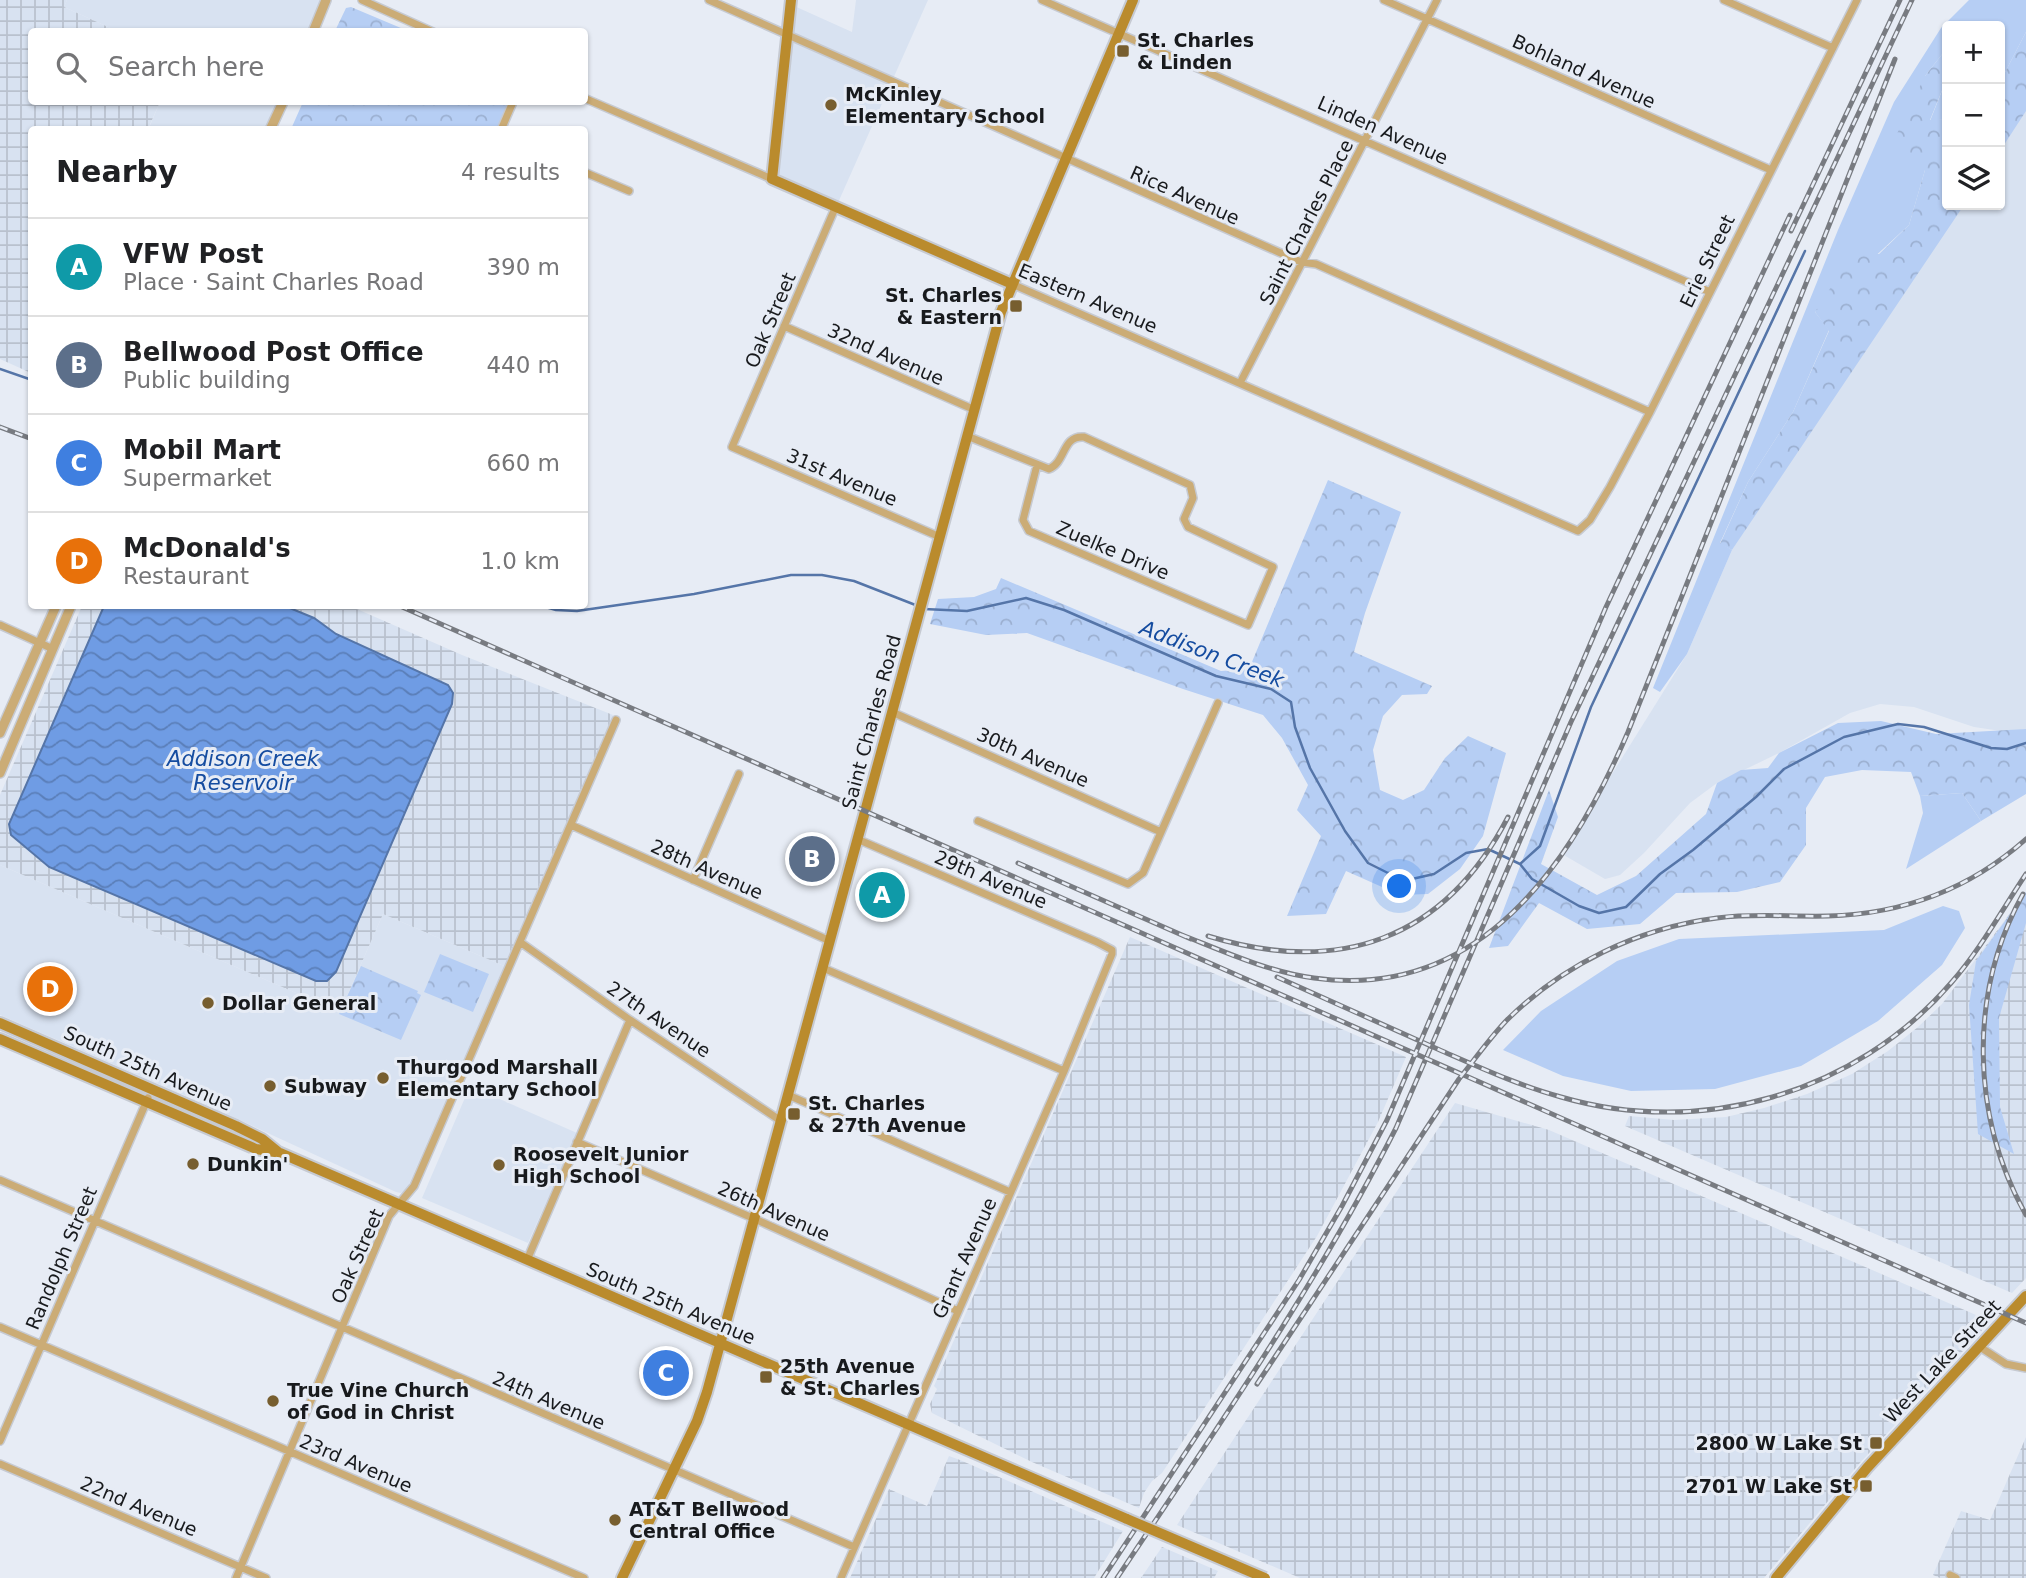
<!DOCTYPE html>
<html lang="en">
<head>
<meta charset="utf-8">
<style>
	:root { --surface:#fff; --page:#f6f6f6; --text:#202124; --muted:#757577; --line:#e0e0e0; --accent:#1a73e8 }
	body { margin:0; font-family:"DejaVu Sans",sans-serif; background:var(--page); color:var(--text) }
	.controls { position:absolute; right:21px; top:21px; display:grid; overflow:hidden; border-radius:7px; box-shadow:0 2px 5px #0004 }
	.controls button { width:63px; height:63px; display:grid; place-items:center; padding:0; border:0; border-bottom:2px solid var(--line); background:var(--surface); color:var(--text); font:35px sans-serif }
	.you { position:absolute; left:1400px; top:887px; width:24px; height:24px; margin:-18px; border:5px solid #fff; border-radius:50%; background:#1a73e8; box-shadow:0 0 0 10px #1a73e833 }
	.badge { display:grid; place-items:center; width:46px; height:46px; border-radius:50%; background:var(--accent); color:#fff; font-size:23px; font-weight:700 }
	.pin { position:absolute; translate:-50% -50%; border:4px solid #fff; box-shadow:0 2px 7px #0006 }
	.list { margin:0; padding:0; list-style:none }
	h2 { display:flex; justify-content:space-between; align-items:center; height:91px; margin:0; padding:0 28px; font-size:30px }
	h2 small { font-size:23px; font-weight:400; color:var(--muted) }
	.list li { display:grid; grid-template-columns:46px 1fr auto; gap:21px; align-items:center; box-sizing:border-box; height:98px; padding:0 28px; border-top:2px solid var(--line) }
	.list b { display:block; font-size:26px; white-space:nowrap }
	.list p { margin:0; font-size:23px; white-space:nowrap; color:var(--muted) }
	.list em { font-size:23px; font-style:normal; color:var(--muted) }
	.icon { flex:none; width:38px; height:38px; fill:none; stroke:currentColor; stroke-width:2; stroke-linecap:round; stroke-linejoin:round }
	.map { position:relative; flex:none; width:2026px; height:1578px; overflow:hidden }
	.search { position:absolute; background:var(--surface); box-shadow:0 2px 5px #0004; left:28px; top:28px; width:560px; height:77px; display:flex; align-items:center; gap:18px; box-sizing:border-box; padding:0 24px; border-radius:7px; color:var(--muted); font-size:26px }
	.panel { position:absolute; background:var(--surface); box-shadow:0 2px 5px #0004; left:28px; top:126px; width:560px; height:483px; border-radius:7px }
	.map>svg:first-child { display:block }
</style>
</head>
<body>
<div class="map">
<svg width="2026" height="1578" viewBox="0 0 2026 1578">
	<defs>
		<pattern id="industrial-grid" width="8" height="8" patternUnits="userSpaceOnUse" patternTransform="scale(1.75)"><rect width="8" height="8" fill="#d8e2f1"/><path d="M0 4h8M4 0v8" fill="none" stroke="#b9c1ce"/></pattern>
		<pattern id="forest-crowns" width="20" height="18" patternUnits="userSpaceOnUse" patternTransform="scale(1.75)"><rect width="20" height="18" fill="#b6cef4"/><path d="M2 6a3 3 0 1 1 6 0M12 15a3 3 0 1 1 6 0" fill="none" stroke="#9cb0d1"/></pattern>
		<pattern id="water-waves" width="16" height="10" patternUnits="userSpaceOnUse" patternTransform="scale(1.75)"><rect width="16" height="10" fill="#6f9ce4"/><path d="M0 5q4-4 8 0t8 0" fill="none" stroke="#5a7eb8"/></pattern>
	</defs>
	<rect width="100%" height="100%" fill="#e7ecf5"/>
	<path fill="#d8e2f1" d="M67 0H326L312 32 117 31 64 7Z
		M856 0H928L837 205 773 178 792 5 852 32Z
		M2026 101V729L2008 732 1974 727 1914 707 1880 704 1850 713 1779 753 1717 783 1690 803 1644 853 1620 875 1605 879 1562 854 1687 654 1732 550 1958 205H2000V141Z
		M160 102H282L270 129 148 130Z
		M0 865 340 1012 383 914 504 966 407 1189 401 1193 396 1192 209 1106 0 1015Z
		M470 1086 577 1133 528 1243 422 1198Z"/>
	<path fill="url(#industrial-grid)" d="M0 0H67L64 7 117 31 32 32V102H160L148 129 32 130 31 373 0 359Z
		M82 606H350L462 655 613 715 504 966 383 914 340 1012 0 865V795Z
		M2026 892V1278L2012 1293 1625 1126 1629 1116 1674 1120 1726 1117 1764 1108 1807 1094 1852 1074 1888 1051 1918 1027 1942 1004Z
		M1130 937 1406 1057 1378 1122 1317 1236 1162 1473 1152 1481 1144 1493 1139 1508 1032 1462 932 1413 930 1404 937 1389 934 1386Z
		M1455 1103 1549 1130 1983 1318 1987 1310 1997 1314 1859 1464 1764 1578H1300L1177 1525Z
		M2026 1437V1578H1940L1933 1575 1961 1511 1990 1520Z
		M949 1456 960 1460 1123 1531 1094 1578H850L889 1489 927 1506Z
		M1162 1547 1218 1571 1214 1578H1141Z"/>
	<path fill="#b6cef4" d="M1969 0H2026V32L2000 82V26H1968V22L1965 26H1947V48L1925 76V170L1909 225 1815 312 1829 330 1793 412 1748 482 1720 543 1732 550 1687 654 1660 692 1653 688 1838 230 1894 102 1941 28Z
		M1947 78V119L1930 121Z
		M1962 793 1981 821 1906 869 1923 813 1920 796Z
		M1943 906 1959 911 1965 928 1942 965 1878 1021 1801 1066 1715 1089 1631 1091 1563 1076 1503 1050 1541 1011 1617 961 1679 939 1884 930Z"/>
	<path fill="url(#forest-crowns)" d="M351 7 408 31H335L346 8Z
		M2026 32V111L2000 151V82Z
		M1947 48V78L1930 120 1947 119V205H1964L1732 550 1720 544 1748 482 1793 412 1829 331 1815 312 1852 254H1879L1909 225 1925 170 1891 146 1925 76Z
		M303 102H509L497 129H291Z
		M1328 480 1401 512 1365 613 1354 652 1432 686 1427 694 1402 695 1383 716 1373 750 1380 790 1403 800 1424 790 1445 758 1468 736 1506 753 1483 836 1460 869 1428 894 1400 895 1346 871 1326 914 1287 916 1321 836 1297 810 1308 785 1282 738 1263 715 1183 689 1027 633 986 635 930 624 938 599 974 597 996 589 1001 578 1221 671 1249 669Z
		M1881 721 1936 734 2026 729V794L1981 821 1962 793 1920 796 1911 772 1862 770 1825 777 1806 808V845L1780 882 1737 892 1676 893 1640 924 1587 929 1539 903 1508 946 1489 948 1549 790 1558 817 1541 864 1597 895 1636 876 1706 814 1717 783 1741 770 1768 768 1779 753 1838 723Z
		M2026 892V923L1999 1018 2000 1107 2014 1154 1978 1134 1969 1005 1976 961Z
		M440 954 489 974 473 1012 424 992Z
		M361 966 418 991 417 993 421 995 401 1040 339 1014Z"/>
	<path fill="url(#water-waves)" stroke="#5575a8" stroke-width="2" d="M104 606H285L314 618 336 634 448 685 453 693 452 704 336 972 327 981H316L49 867 11 835 9 824Z"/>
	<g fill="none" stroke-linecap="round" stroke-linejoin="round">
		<path stroke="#5575a8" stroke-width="2.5" d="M0 369 32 380
			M542 606 556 610 577 611 694 594 791 575H822L854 581 918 606
			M924 609 967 611 1026 598 1064 610 1216 676 1271 689 1291 702 1295 727 1310 768 1345 831 1368 863 1388 873 1412 879 1434 874 1466 853 1488 849 1520 864 1532 879 1579 906 1599 913 1626 907 1660 874 1693 850 1756 797 1784 769 1844 737 1898 724 1924 727 1991 748 2007 749 2026 743
			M1520 864 1540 846 1591 707 1805 251"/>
		<g stroke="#c6cad2" stroke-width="10">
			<path id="minor" d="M362 0 433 32
				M709 0 1301 262 1316 264 1650 412
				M1042 0 1710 292
				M1384 0 1771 170
				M1724 0 1833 48
				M584 98 772 179
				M501 130 513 102
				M584 172 629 191
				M836 206 732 447 940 537
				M1012 284 1578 531 1590 520 1610 487 1650 412 1857 0
				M784 326 975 410
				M1240 383 1437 0
				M967 436 1049 469C1066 462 1062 435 1084 437L1190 485 1193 498 1184 519 1188 527 1273 567 1248 625 1029 531 1023 520 1037 465
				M0 625 53 649
				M892 712 1161 832
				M978 821 1128 884 1143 873 1218 703
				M571 825 830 941
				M693 880 739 774
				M520 942 630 1020 781 1121
				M823 968 1064 1071
				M788 1095 1010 1192
				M577 1142 755 1219 958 1311
				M0 1180 854 1547
				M527 1260 630 1020
				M0 1327 584 1578
				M1980 1347 2006 1364 2026 1368
				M0 1441 148 1098
				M0 1464 266 1578
				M1950 1575 1956 1578
				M236 1578 389 1216 414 1186 616 720
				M841 1578 1065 1069 1112 954V950L1097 942 857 839"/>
		</g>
		<g stroke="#c6cad2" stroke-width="12">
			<path id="tertiary" d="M313 32 326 0
				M270 130 283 102
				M0 733 56 606
				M0 773 71 606"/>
		</g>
		<g stroke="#c6cad2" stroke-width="14">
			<path id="secondary" d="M791 0 772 179 1012 284
				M0 1023 236 1126 262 1139 278 1152 1127 1519
				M0 1039 256 1149 275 1152
				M622 1578 697 1421 707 1392 1001 312 1133 0
				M1776 1578 1867 1468 2026 1296"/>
		</g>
		<use href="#minor" stroke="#cbac76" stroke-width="7"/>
		<use href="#tertiary" stroke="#cbac76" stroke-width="9"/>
		<use href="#secondary" stroke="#ba8b2d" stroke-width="10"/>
		<g stroke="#787b81" stroke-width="5">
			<path id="rail" d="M1791 231 1900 0
				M0 427 32 439
				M400 606 2026 1323
				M1018 863 1191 939
				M2023 894C1968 993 1971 1117 2026 1215
				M1182 935C1225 952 1269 972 1314 978 1479 1001 1571 865 1628 732L1895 59
				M1208 936C1338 976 1444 941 1508 817
				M1277 977C1332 1002 1387 1026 1442 1051 1481 1068 1520 1086 1561 1097 1701 1138 1855 1094 1951 983 1980 950 2002 910 2026 874
				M1257 1384 1459 1079C1475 1059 1489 1039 1506 1021 1562 965 1638 928 1717 918 1754 913 1791 917 1828 916 1903 914 1970 889 2026 839
				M1103 1578 1299 1280 1342 1206 1387 1120 1606 607 1790 215
				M1117 1578C1215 1431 1316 1286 1396 1128L1571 722 1912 0"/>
		</g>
		<use href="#rail" stroke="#e7ecf5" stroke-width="2.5" stroke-dasharray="8" stroke-linecap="butt"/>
		<g stroke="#c6cad2" stroke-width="14" stroke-linecap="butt">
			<path id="secondary-bridge" d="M1127 1519 1265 1578"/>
		</g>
		<use href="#secondary-bridge" stroke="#ba8b2d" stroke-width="10"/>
	</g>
	<g fill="#775e2f" stroke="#e7ecf5" stroke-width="2.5">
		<rect x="1116" y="44" width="14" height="14" rx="3.5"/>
		<circle cx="831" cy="105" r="7"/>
		<rect x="1009" y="299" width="14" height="14" rx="3.5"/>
		<circle cx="208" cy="1003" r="7"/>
		<circle cx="383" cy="1078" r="7"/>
		<circle cx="270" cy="1086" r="7"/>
		<rect x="787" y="1107" width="14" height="14" rx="3.5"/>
		<circle cx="193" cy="1164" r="7"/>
		<circle cx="499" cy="1165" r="7"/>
		<rect x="759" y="1370" width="14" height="14" rx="3.5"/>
		<circle cx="273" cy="1401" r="7"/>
		<rect x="1869" y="1436" width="14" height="14" rx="3.5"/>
		<rect x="1859" y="1479" width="14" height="14" rx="3.5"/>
		<circle cx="615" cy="1520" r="7"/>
	</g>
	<g text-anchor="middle" stroke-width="6" stroke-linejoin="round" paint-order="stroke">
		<g font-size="19" font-weight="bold" fill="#181a1d" stroke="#e7ecf5" text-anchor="start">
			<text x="1137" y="47">St. Charles<tspan x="1137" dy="22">&amp; Linden</tspan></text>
			<text x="845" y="101">McKinley<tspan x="845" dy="22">Elementary School</tspan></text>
			<text x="1002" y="302" text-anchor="end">St. Charles<tspan x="1002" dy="22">&amp; Eastern</tspan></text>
			<text x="222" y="1010">Dollar General</text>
			<text x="397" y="1074">Thurgood Marshall<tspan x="397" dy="22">Elementary School</tspan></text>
			<text x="284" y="1093">Subway</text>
			<text x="808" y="1110">St. Charles<tspan x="808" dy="22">&amp; 27th Avenue</tspan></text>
			<text x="513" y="1161">Roosevelt Junior<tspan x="513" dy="22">High School</tspan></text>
			<text x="207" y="1171">Dunkin'</text>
			<text x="780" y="1373">25th Avenue<tspan x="780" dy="22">&amp; St. Charles</tspan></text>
			<text x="287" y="1397">True Vine Church<tspan x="287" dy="22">of God in Christ</tspan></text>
			<text x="1862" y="1450" text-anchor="end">2800 W Lake St</text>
			<text x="1852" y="1493" text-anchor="end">2701 W Lake St</text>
			<text x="629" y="1516">AT&amp;T Bellwood<tspan x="629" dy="22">Central Office</tspan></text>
		</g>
		<g font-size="19" fill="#181a1d" stroke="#e7ecf5">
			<text transform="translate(1584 71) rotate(24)" y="7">Bohland Avenue</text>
			<text transform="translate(1383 130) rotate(24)" y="7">Linden Avenue</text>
			<text transform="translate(1185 195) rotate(24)" y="7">Rice Avenue</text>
			<text transform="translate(1306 222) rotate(-63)" y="7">Saint Charles Place</text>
			<text transform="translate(1707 261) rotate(-64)" y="7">Erie Street</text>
			<text transform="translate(1088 298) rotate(23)" y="7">Eastern Avenue</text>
			<text transform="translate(770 320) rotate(-67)" y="7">Oak Street</text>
			<text transform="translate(886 354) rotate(24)" y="7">32nd Avenue</text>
			<text transform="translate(842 477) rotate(23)" y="7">31st Avenue</text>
			<text transform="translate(1113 550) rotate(23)" y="7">Zuelke Drive</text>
			<text transform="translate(871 722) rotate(-75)" y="7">Saint Charles Road</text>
			<text transform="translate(1033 757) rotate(24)" y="7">30th Avenue</text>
			<text transform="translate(707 869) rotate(24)" y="7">28th Avenue</text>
			<text transform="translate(991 879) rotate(23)" y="7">29th Avenue</text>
			<text transform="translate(659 1019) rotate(34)" y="7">27th Avenue</text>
			<text transform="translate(148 1068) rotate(24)" y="7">South 25th Avenue</text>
			<text transform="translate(774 1211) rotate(24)" y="7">26th Avenue</text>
			<text transform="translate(357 1256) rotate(-66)" y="7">Oak Street</text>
			<text transform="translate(61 1258) rotate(-67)" y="7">Randolph Street</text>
			<text transform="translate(964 1258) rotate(-66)" y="7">Grant Avenue</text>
			<text transform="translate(671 1303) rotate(23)" y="7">South 25th Avenue</text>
			<text transform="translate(1942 1361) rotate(-47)" y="7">West Lake Street</text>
			<text transform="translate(549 1400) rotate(23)" y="7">24th Avenue</text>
			<text transform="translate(356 1463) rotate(23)" y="7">23rd Avenue</text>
			<text transform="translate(139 1506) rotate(23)" y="7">22nd Avenue</text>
		</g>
		<g font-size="21" font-style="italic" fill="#154ca0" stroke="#e7ecf5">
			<text transform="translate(1212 654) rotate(21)" y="7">Addison Creek</text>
			<text x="243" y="766">Addison Creek<tspan x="243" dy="24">Reservoir</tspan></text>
		</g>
	</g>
</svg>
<div class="controls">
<button>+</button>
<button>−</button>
<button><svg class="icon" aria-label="layers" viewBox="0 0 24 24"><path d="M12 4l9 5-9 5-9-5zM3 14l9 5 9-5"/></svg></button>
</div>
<div class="you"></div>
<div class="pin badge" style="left:882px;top:895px;background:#0f9aa8">A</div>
<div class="pin badge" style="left:812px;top:859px;background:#5c6f8a">B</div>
<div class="pin badge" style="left:666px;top:1373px;background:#3f7fe0">C</div>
<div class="pin badge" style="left:50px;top:989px;background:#e8710a">D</div>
<div class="search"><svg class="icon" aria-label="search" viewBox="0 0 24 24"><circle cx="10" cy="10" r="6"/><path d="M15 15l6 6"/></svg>Search here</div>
<section class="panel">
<h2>Nearby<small>4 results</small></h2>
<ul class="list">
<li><span class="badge" style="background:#0f9aa8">A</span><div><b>VFW Post</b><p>Place · Saint Charles Road</p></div><em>390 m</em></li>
<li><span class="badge" style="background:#5c6f8a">B</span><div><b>Bellwood Post Office</b><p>Public building</p></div><em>440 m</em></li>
<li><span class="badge" style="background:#3f7fe0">C</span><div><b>Mobil Mart</b><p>Supermarket</p></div><em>660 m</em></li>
<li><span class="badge" style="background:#e8710a">D</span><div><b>McDonald's</b><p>Restaurant</p></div><em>1.0 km</em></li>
</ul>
</section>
</div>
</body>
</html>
